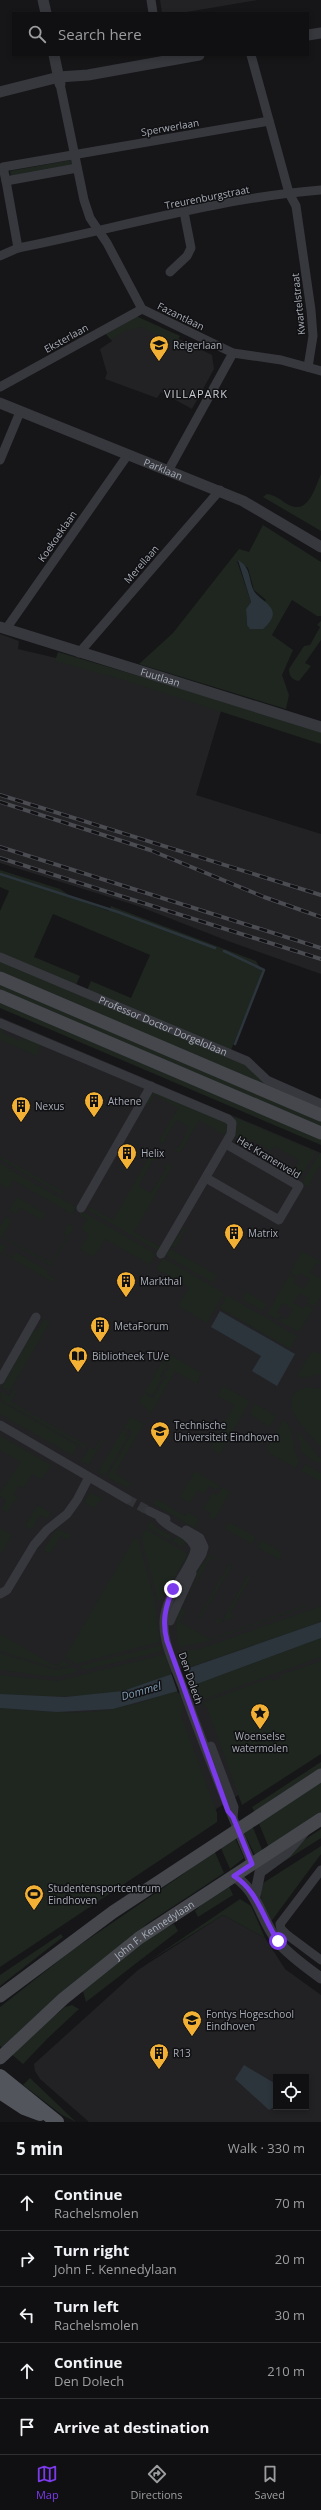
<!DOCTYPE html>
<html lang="en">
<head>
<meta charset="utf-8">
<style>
	:root { --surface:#101012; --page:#1e1e20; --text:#f1f3f6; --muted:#9c9d9f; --line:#303032; --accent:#7c3aed }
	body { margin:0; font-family:"Open Sans",sans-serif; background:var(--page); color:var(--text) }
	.controls { position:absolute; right:12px; bottom:12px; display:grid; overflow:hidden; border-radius:0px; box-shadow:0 2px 6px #0003 }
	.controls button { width:36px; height:36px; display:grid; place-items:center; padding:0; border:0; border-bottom:1px solid var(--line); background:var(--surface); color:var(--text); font:20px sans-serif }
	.stop { position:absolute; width:12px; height:12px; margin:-9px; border:3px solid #7c3aed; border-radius:50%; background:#fff }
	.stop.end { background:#7c3aed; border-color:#fff; box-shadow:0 1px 4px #0008 }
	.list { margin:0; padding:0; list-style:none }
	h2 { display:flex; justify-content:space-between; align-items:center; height:52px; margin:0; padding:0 16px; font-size:17px }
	h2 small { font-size:13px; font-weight:400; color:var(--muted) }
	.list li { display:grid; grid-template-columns:26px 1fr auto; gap:12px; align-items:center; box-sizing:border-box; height:56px; padding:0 16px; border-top:1px solid var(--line) }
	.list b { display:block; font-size:15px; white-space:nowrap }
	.list p { margin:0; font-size:13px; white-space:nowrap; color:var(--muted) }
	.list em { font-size:13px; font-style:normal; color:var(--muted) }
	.icon { flex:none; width:22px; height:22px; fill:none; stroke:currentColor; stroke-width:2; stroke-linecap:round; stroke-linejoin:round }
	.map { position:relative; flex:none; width:321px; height:2122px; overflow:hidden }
	.search { position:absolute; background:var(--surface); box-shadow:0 2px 6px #0003; left:12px; right:12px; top:12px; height:44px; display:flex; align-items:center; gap:10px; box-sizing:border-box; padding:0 14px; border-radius:0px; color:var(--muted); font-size:15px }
	.sheet { height:332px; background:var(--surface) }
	nav { display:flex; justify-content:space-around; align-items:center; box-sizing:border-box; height:56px; border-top:1px solid var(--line); background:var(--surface); font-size:11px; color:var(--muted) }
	nav a { display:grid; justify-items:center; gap:2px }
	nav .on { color:var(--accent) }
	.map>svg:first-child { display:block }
</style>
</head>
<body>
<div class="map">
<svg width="321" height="2122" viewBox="0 0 321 2122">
	<rect width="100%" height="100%" fill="#161618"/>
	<path fill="#222225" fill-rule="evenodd" d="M160 0H258L181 13H162Z
		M138 319 212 355 214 369 192 409 161 392 157 398 105 379 107 373 100 349 112 341 109 335Z
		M0 634 19 641 18 649 94 667 222 708 196 795 321 834V974L228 941 138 906 0 863Z
		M0 1017 321 1153V1743L135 1860 0 1961Z
		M223 1915 265 1938 285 1969 321 1995V2122H89L40 2079 35 2071 34 2064 138 1970ZM276 2077H306V2107H276Z"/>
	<path fill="#1e261f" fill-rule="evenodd" d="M71 160 72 165 11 177 10 171Z
		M136 316 180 336 176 343 141 327 125 331 111 340 105 333Z
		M321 474V531L263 497 267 494C275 495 281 500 287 504 308 516 314 490 321 474Z
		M263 525 321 562V616H317L292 600 272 635 293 650 282 675 289 695 286 709 139 664 173 633 239 549 249 552ZM237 561 248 568 254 590 266 600 247 625 246 609 251 602Z
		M321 621V640L305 663 311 666 299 681C291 680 289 675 289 669L304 646 310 645 320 627 317 625Z
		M58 652 321 730V744L124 680 55 661Z
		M0 870 60 889 75 899 109 911 111 906 256 961 263 973 231 1050 87 990 91 981 131 998 150 955 53 914 34 957 80 976 76 985 0 953V911L9 891 0 887Z
		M0 960 241 1062 321 1110 0 973Z
		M0 983 321 1120V1128L0 991Z
		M0 1000 321 1137V1145L0 1008Z
		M0 1027H4L2 1033 21 1041 24 1036 41 1044 37 1056 0 1040Z
		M154 1092 223 1121 228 1124 229 1129 226 1136 199 1120 180 1153 174 1150 176 1147 179 1148 189 1127 177 1120 164 1140 166 1141 164 1144 159 1141 178 1108 155 1095 149 1105 145 1103Z
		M232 1116 316 1152 300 1179 291 1175 299 1160 275 1146 271 1151 251 1139 247 1144 235 1137 237 1124Z
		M319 1153 321 1154V1168L319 1167 308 1187 302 1183Z
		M151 1154 157 1157 155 1161 152 1160 139 1186 151 1193 167 1168 165 1166 167 1163 172 1166 134 1232 160 1247 158 1251 88 1210 90 1207 113 1220Z
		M0 1156 64 1192 62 1195 0 1159Z
		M0 1163 10 1169 9 1172 13 1171 33 1183V1185L36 1184 76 1207 72 1214 13 1180 8 1189 0 1184Z
		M17 1197 46 1214 42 1220 20 1208 16 1214 9 1210Z
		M82 1211 156 1254 150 1265 105 1239 94 1257 80 1249 89 1234 81 1229 87 1219 79 1215Z
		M6 1216 12 1220 3 1236 51 1263 67 1235 64 1233 68 1224 74 1227 51 1266 0 1236V1226Z
		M185 1226 187 1227 175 1248 172 1246 170 1249 217 1275 213 1283 165 1255Z
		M0 1243 6 1246 3 1252 12 1258 16 1252 48 1271 47 1274 55 1279 53 1282 0 1252Z
		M302 1251 321 1262 320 1265 316 1263 310 1273 321 1278V1295L314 1307 307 1302 309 1298 299 1293 293 1303 303 1309 305 1305 313 1309 299 1332 280 1322 283 1317 287 1319 293 1309 283 1303 277 1313 281 1315 278 1320 267 1314 289 1275 296 1279 294 1283 304 1289 310 1279 300 1273 297 1277 290 1273Z
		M163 1258 224 1293 207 1323 178 1306 189 1287 156 1269Z
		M220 1277 267 1304 263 1311 242 1299 246 1293Z
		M227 1295 297 1336 290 1349 220 1308Z
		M44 1319 50 1322 9 1392 1 1387 34 1330 37 1331Z
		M312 1351 321 1354V1374L303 1378 298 1376 299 1372Z
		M166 1352 201 1373 197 1384 175 1371 151 1413 139 1402 144 1393 153 1398 166 1376 164 1375 169 1365 161 1361Z
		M161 1363 166 1366 160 1377 162 1379 152 1396 145 1392Z
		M223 1386 250 1401 220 1454 210 1448 234 1405 218 1396Z
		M309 1387 321 1389V1447C309 1434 267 1395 309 1387Z
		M14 1389 17 1391 11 1402 87 1446 85 1448 0 1399 2 1391 10 1396Z
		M0 1401 78 1446 72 1455 0 1414Z
		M255 1404 276 1416 270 1427 249 1414Z
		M130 1417 144 1424 116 1471V1474L131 1483 128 1488 107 1477 130 1436 131 1431 124 1428Z
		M283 1420C297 1429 290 1449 300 1461L296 1468 269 1453 267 1448Z
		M123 1429 127 1432 125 1436 128 1437 105 1476 98 1472Z
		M297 1430 321 1459V1462H315L301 1452Z
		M0 1436 51 1465 42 1480 32 1474 24 1488 19 1485 14 1495 18 1497 10 1507 8 1513 1 1509 6 1500 0 1496V1493L21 1462 0 1450Z
		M101 1439 103 1440 89 1465 81 1461 89 1447 94 1450Z
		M305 1464 321 1473V1482L301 1471Z
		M195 1471 219 1485 216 1490 209 1486 204 1494 198 1490 190 1503 180 1497Z
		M222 1487 230 1492 214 1520 209 1517 211 1513 203 1509 212 1493 217 1495Z
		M90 1493 102 1498 94 1508 84 1502Z
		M156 1499 186 1516 188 1512 199 1519 194 1528 153 1504Z
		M37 1505 51 1513 47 1519 40 1515 32 1530 25 1526Z
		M151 1520 154 1526 171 1536 170 1538 173 1540 178 1536 186 1541 182 1547 147 1527Z
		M229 1522 256 1537 252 1544 225 1529Z
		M0 1528 17 1538 11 1536 0 1555Z
		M57 1529 71 1535 68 1540 61 1536 50 1554 43 1550Z
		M146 1529 188 1554 161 1601 158 1600 141 1537Z
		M135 1537 138 1539 155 1601 160 1642 76 1664 65 1657Z
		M261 1540 283 1553 279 1560 257 1547Z
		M209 1555 217 1558 216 1560 211 1557 181 1608 186 1611 180 1622 209 1639 304 1606 302 1600 306 1607 209 1641 180 1647C166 1607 195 1599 199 1566L201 1567Z
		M229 1564 232 1566 200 1619 198 1618Z
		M248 1575 251 1577 230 1613 234 1617 218 1623H216V1618L222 1621Z
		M321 1606V1622L187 1668 181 1651 200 1649Z
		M0 1634 57 1667 63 1660 71 1665 55 1668 0 1651Z
		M321 1638V1657L199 1701 193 1685Z
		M161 1645 163 1651 85 1670 79 1666Z
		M0 1653 55 1670 74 1667 79 1672 55 1677 0 1670Z
		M165 1654 172 1675C120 1701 57 1697 0 1694V1675L57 1681Z
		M321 1661V1754L242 1805 207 1708 201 1703 271 1678 273 1681 280 1678V1675Z
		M178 1691 183 1706 181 1715 217 1813V1822L0 1967V1708C37 1711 76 1716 113 1709 135 1705 156 1697 178 1691Z
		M321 1762V1770L255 1813 252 1807Z
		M321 1780V1814L269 1848 258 1821Z
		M252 1825 263 1852 255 1855 244 1833Z
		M321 1829V1838L277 1866 304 1840Z
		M235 1838 244 1858 230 1869 220 1846Z
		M321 1846V1854L270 1923 262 1906 260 1885Z
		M214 1850 224 1873 148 1923 3 2048 0 2046V2007L71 1951 182 1875Z
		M228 1884 233 1895 198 1917 195 1911 210 1896Z
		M240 1899 251 1906 265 1938 223 1915 149 1961Z
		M174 1924 178 1931 86 2002 83 1991 147 1937Z
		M61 1934 63 1937 0 1986V1975Z
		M72 2005 79 2009 48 2038 23 2064 10 2053 65 2007Z
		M30 2078 76 2122 62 2115 23 2085Z"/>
	<path fill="#2c353c" d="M238 560C251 568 248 576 253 589 258 602 288 607 263 629H250L247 625 246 609 251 602Z
		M220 1311 295 1354 277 1386 252 1371 261 1356 211 1327Z
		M321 1622V1638L178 1691 113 1709 57 1712 0 1708V1694L65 1697 123 1691Z
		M244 2065 276 2084V2106L269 2110 235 2079Z"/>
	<path fill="#161618" d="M187 1666 194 1687 178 1693 171 1673Z"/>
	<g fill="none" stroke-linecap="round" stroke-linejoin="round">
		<path stroke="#2c353c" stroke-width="2.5" d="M0 874 118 912 215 948
			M224 951 264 970 235 1044"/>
		<path stroke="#333438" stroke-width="9" stroke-dasharray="9 4.5" stroke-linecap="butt" d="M127 1499 149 1511"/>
		<g stroke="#37383d" stroke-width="9">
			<path d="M151 0 153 13"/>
			<path d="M251 55 289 193 296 206 311 310 313 336 308 367"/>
			<path d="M60 84 84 200 90 218 107 243 142 309 233 353 281 360 321 371"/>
			<path d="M77 168 6 181 3 167 269 121"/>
			<path d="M6 181 18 248"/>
			<path d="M0 256 18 248C118 228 219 198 321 190"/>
			<path d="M170 272 187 256 191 248 184 212"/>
			<path d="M0 387 142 309"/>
			<path d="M0 460 20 412"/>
			<path d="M168 471 233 353"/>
			<path d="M6 629 127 456"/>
			<path d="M79 653 220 490"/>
			<path id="s1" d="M0 957 247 1061 267 1080 321 1104"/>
			<path d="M0 1023 228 1119 232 1123 231 1134 161 1254"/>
			<path d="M206 1178 279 1220 299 1186 226 1144"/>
			<path d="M81 1208 151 1086"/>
			<path d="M0 1380 36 1317"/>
			<path d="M0 1425 127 1499"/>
			<path d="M149 1511 166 1519"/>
			<path d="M160 1518C169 1530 189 1532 195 1547 197 1562 163 1595 164 1624 164 1647 177 1670 184 1691 205 1750 228 1807 252 1864"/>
			<path d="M186 1579 202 1554 204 1547 200 1538 186 1530"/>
			<path d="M0 1594 7 1590 34 1545 47 1530 67 1514 77 1500 89 1477"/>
			<path d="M170 1621 192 1573"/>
			<path d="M211 1746 234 1807 233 1817"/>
			<path d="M321 1870 280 1924 281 1929 286 1934 321 1960"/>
		</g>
		<g stroke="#37383d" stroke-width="11">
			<path d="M43 0 46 13"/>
			<path d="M308 35 321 33"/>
			<path d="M54 55 60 84"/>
			<path d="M0 92 59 77 88 75 199 55"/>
			<path id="s2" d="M0 403 243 501 321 547"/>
			<path id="s3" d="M0 627 321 727"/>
			<path d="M234 1876C259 1892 260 1919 278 1942 290 1956 306 1967 321 1978"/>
			<path d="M255 1896 260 1872 287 1852 304 1832"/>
		</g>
		<g stroke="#45474d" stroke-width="13">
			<path d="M0 978 321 1115"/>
			<path d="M0 996 321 1133"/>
			<path d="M0 1996 113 1912 321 1775"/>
			<path id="s4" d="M0 2058 63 1999 139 1938 321 1819"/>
		</g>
		<path stroke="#53555c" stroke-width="14" d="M0 2076 57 2122
			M0 2092 24 2108 40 2114"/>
		<g stroke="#4a4c52" stroke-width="4">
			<path id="rail" d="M0 795 321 895
				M0 802 150 850 264 897 321 917
				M0 847 321 948
				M0 858 321 959"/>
		</g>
		<use href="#rail" stroke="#111113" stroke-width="2.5" stroke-dasharray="8" stroke-linecap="butt"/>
	</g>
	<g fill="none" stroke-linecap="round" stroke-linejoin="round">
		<path stroke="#7c3aed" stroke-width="5" d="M173 1589C165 1607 162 1622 167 1641L228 1811 233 1817 252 1864 234 1876C258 1891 263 1919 278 1941"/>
	</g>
	<defs>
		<g id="school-pin" transform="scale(1)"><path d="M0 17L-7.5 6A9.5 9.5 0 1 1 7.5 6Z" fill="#f2b134" stroke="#111113"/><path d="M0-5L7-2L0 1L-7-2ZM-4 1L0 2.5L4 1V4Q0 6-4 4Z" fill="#111"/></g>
		<g id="building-pin" transform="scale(1)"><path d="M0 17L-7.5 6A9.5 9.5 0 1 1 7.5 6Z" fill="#f2b134" stroke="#111113"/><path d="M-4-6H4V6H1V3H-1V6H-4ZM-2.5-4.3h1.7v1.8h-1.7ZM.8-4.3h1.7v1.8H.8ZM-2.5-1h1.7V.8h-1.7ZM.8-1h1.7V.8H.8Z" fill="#111"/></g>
		<g id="library-pin" transform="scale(1)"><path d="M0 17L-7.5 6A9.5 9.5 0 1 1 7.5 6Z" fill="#f2b134" stroke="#111113"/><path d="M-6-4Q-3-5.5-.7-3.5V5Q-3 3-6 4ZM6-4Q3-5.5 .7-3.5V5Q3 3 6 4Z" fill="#111"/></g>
		<g id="university-pin" transform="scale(1)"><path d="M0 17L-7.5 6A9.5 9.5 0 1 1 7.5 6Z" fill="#f2b134" stroke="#111113"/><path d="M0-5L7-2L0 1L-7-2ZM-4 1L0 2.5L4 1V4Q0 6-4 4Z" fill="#111"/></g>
		<g id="sight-pin" transform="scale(1)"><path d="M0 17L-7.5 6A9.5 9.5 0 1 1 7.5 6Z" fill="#f2b134" stroke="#111113"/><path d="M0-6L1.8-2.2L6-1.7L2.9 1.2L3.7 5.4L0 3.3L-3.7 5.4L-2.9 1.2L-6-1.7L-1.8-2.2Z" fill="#111"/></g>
		<g id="stadium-pin" transform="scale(1)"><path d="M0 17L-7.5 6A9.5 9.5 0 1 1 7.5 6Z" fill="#f2b134" stroke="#111113"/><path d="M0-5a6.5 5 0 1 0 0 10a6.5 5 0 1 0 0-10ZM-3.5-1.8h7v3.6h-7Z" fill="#111"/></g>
	</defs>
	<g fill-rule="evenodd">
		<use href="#school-pin" x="159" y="345"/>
		<use href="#building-pin" x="94" y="1101"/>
		<use href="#building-pin" x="21" y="1106"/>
		<use href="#building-pin" x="127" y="1153"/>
		<use href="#building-pin" x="234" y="1233"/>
		<use href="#building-pin" x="126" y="1281"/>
		<use href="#building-pin" x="100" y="1326"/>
		<use href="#library-pin" x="78" y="1356"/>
		<use href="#university-pin" x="160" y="1431"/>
		<use href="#sight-pin" x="260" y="1713"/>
		<use href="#stadium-pin" x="34" y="1894"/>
		<use href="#university-pin" x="192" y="2020"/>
		<use href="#building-pin" x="159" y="2053"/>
	</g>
	<g text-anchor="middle" stroke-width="3" stroke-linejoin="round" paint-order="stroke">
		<g font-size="10" fill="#a8adb8" stroke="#111113">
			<text transform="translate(170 127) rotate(-10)" y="4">Sperwerlaan</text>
			<text transform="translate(207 197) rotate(-11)" y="4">Treurenburgstraat</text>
			<text transform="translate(298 304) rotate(-96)" y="4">Kwartelstraat</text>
			<text transform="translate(181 316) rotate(26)" y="4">Fazantlaan</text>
			<text transform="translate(66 338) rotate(-29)" y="4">Eksterlaan</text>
			<text dy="4" stroke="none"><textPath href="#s2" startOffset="176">Parklaan</textPath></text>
			<text transform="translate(57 536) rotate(-55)" y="4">Koekoeklaan</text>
			<text transform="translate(141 564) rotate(-49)" y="4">Merellaan</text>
			<text dy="4" stroke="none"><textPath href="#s3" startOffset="168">Fuutlaan</textPath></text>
			<text dy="4" stroke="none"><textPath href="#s1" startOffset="177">Professor Doctor Dorgelolaan</textPath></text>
			<text transform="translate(269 1157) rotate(31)" y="4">Het Kranenveld</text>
			<text transform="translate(191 1678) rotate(71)" y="4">Den Dolech</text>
			<text dy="4" stroke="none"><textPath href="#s4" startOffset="201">John F. Kennedylaan</textPath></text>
		</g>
		<g font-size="10" fill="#a8adb8" stroke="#111113" text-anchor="start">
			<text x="173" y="349">Reigerlaan</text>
			<text x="108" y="1105">Athene</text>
			<text x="35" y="1110">Nexus</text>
			<text x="141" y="1157">Helix</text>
			<text x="248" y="1237">Matrix</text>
			<text x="140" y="1285">Markthal</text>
			<text x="114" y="1330">MetaForum</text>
			<text x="92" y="1360">Bibliotheek TU/e</text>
			<text x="174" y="1429">Technische<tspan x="174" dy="12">Universiteit Eindhoven</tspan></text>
			<text x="260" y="1740" text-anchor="middle">Woenselse<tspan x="260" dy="12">watermolen</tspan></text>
			<text x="48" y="1892">Studentensportcentrum<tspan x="48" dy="12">Eindhoven</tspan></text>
			<text x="206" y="2018">Fontys Hogeschool<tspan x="206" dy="12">Eindhoven</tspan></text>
			<text x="173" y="2057">R13</text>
		</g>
		<g font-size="11" letter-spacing="1" fill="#c9ccd4" stroke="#111113">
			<text x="196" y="398">VILLAPARK</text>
		</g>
		<g font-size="11" font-style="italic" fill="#7f9bb3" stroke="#111113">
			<text transform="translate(141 1691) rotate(-16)" y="4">Dommel</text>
		</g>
	</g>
</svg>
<div class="controls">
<button><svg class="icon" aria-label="locate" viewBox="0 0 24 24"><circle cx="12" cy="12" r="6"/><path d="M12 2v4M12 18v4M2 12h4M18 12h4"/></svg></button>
</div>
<div class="stop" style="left:278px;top:1941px"></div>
<div class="stop end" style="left:173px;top:1589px"></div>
<div class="search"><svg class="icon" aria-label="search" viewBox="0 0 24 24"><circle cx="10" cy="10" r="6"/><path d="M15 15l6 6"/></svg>Search here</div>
</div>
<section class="sheet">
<h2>5 min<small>Walk · 330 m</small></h2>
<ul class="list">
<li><svg class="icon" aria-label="ahead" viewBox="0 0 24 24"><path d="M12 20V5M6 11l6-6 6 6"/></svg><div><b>Continue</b><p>Rachelsmolen</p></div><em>70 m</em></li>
<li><svg class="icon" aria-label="right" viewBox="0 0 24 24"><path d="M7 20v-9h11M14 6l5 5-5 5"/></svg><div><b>Turn right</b><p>John F. Kennedylaan</p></div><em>20 m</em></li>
<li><svg class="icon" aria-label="left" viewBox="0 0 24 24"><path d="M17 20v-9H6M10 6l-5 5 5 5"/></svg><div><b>Turn left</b><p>Rachelsmolen</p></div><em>30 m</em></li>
<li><svg class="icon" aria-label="ahead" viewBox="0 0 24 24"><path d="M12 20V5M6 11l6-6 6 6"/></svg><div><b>Continue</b><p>Den Dolech</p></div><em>210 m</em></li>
<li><svg class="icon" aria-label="arrive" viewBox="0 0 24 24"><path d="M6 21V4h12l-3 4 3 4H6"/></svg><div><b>Arrive at destination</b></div></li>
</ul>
</section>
<nav>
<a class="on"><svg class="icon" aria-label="map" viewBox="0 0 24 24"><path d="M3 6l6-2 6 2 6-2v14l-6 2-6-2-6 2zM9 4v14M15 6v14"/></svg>Map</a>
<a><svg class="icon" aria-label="directions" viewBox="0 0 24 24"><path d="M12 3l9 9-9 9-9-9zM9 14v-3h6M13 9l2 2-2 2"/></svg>Directions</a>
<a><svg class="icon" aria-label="saved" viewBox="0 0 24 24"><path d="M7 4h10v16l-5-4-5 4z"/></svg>Saved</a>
</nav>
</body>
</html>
